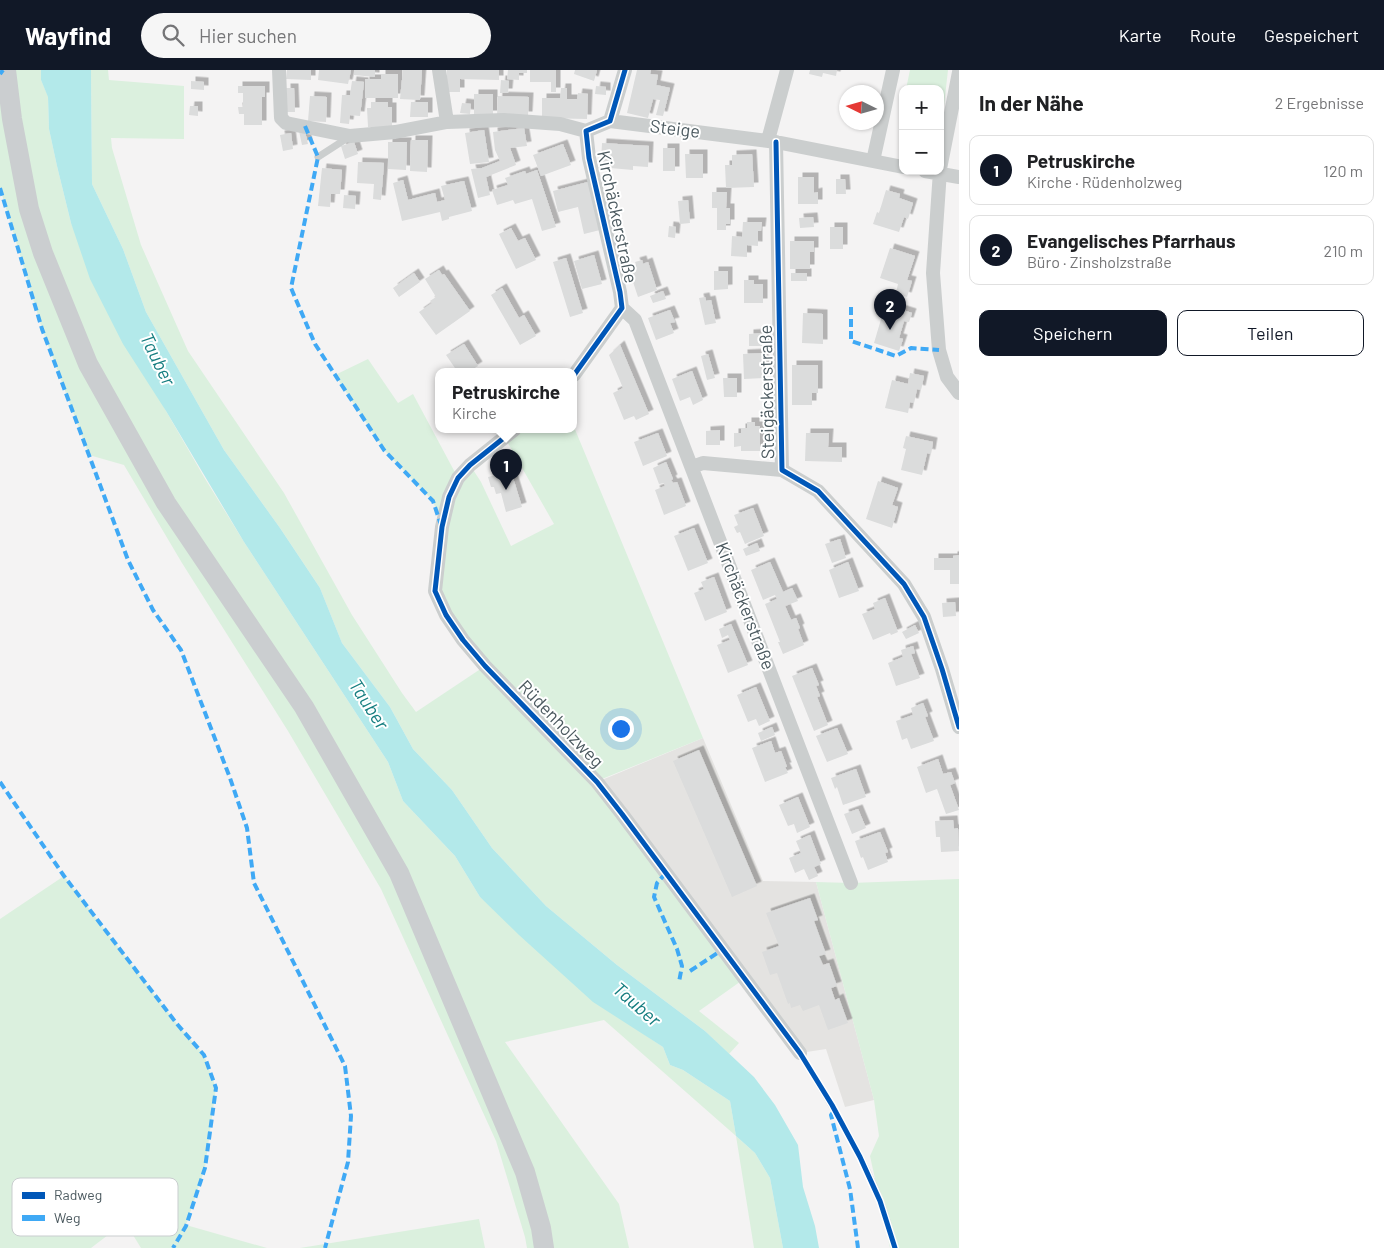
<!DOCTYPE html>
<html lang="de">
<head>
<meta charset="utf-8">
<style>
	:root { --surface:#fff; --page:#f6f6f6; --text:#202124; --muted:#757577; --line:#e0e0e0; --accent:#111827 }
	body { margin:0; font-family:Barlow,sans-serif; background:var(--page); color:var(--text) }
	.controls { position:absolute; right:15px; top:15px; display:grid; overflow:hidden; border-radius:10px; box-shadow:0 1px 4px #0004 }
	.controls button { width:45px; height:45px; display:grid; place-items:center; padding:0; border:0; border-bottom:1px solid var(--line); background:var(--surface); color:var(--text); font:25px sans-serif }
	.compass { position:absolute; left:839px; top:15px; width:45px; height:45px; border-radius:50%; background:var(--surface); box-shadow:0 1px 4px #0004; rotate:275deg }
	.you { position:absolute; left:620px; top:658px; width:18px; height:18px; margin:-12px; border:4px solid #fff; border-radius:50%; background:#1a73e8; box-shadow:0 0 0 8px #1a73e833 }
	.badge { display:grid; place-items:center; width:32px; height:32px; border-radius:50%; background:var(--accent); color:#fff; font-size:16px; font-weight:700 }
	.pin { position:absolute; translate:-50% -41px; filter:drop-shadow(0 1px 2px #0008) }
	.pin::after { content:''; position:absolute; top:26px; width:18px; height:15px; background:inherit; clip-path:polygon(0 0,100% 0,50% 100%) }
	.popup { position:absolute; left:435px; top:298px; width:142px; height:65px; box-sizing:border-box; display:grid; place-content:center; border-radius:10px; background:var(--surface); filter:drop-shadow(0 1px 4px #0005); font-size:16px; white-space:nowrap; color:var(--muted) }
	.popup b { font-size:19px; color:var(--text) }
	.popup::after { content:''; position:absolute; left:50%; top:100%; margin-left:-10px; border:10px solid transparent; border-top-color:var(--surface) }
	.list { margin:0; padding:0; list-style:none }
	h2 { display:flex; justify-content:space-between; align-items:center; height:65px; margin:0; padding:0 20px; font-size:21px }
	h2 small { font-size:16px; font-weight:400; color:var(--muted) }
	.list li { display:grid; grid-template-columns:32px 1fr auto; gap:15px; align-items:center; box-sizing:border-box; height:70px; margin:0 10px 10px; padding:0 10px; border:1px solid var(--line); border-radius:10px }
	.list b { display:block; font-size:19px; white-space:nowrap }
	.list p { margin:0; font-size:16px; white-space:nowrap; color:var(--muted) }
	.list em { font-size:16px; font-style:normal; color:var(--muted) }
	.actions { display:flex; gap:10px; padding:15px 20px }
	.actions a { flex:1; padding:11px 0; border:1px solid var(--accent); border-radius:10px; text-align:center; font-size:18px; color:var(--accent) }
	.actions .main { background:var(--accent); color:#fff }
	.icon { flex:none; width:28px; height:28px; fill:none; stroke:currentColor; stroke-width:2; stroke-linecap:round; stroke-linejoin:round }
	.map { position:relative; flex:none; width:959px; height:1178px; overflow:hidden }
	header { display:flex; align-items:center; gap:30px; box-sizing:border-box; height:70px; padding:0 25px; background:var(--accent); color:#fff }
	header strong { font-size:24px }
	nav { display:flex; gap:28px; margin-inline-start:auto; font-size:18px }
	.search { width:350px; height:45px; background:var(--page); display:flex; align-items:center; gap:12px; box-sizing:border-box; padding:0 18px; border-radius:28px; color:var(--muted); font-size:19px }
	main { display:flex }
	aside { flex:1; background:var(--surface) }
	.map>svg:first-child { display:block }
</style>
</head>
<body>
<header>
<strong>Wayfind</strong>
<div class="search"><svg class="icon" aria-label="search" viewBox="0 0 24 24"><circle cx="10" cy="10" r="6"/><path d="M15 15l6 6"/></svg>Hier suchen</div>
<nav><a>Karte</a><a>Route</a><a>Gespeichert</a></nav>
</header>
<main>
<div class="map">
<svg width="959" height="1178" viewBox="0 0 959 1178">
	<defs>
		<filter id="shadow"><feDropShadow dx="4.5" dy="-4.5" stdDeviation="0" flood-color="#0004"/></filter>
	</defs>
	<rect width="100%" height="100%" fill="#f4f3f3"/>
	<path fill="#e4e3e1" d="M703 668 763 811 816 812 874 1030 845 1037 826 979 800 983 597 712Z"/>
	<path fill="#dbf0de" d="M3 0H41V10L48 26 49 59 57 96 71 153 166 341 204 407 244 472 388 692 403 731 455 786 480 827 645 965 663 977 670 995 683 1000 730 1031 736 1066 755 1083 770 1108 783 1178H754L736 1066 604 950 505 972 619 1134 629 1178H527L525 1167 496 1071 381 819 288 661 182 493 124 395 89 385 42 259 0 118V4Z
		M91 0H108L109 10 184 16V69L111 68 112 78 141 175 188 281 284 423 352 545 402 623 416 642 485 596 435 521 442 457 433 431 384 380 335 305 368 289 398 333 413 324 458 408 470 395 481 412 511 476 554 454 505 368 515 359H574V357L703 668 597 711 744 909 699 941 739 973 729 984 705 961 617 895 546 836 492 778 452 720 413 679 390 637 342 573 320 518 280 458 224 380 146 242 123 179 92 114Z
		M910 0H948L940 71V19H906Z
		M64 806 177 954 204 985 216 1018 205 1098 186 1155 267 1178H141L125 1152 91 1178H0V849Z
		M959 809V1178H890L870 1086 879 1066 874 1030 816 812 851 813Z
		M479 1149 485 1178H300Z"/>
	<path fill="#b3e9ea" d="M41 0H91L92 114 123 179 146 242 224 380 280 458 320 518 342 573 390 637 413 679 452 720 492 778 546 836 617 895 705 961 754 1007 775 1035 798 1075 803 1117 815 1156 819 1178H783L770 1108 755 1083 736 1066 730 1031 683 1000 670 995 663 977 593 932 519 865 480 827 455 786 403 731 388 692 244 472 166 341 123 274 90 209 71 153 57 96 49 59 48 27 41 10Z"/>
	<path fill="#dbdcdc" filter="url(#shadow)" d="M287 0H311V10L286 9Z
		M319 0H351L348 14 318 10Z
		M354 0H375V7L354 5Z
		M403 0H422L420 30 400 29Z
		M447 0H499V10L460 9V22H447Z
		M508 0H527V3H519V10L507 9Z
		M530 0H556V22H551V12H530Z
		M575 0H597L594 11 574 4Z
		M637 0H651L650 4 658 5 656 15 670 18 663 46 656 45 660 30 653 29 648 48 627 43Z
		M810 0H837L836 6 823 3 822 7 809 4Z
		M381 4H398V28H365V9H381Z
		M501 10 509 11 508 23H500Z
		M191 11 204 12V20L191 19Z
		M352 11 364 12 360 46 350 45 349 54 340 53 342 25H350Z
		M238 16H265V27H262V55H244V44H239L238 37H243V23H238Z
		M596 16 606 17V25L595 24Z
		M286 18H294L295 42H287Z
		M561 18H567V29H577L578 23 588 24 587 49 542 48V28H560Z
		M474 24H493V45H474Z
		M310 26 327 27 326 52 308 51Z
		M498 26 529 27 528 46 497 45Z
		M371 32H388V37H392V57H368L367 38H371Z
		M411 32H428V47H410Z
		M462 33 471 34 470 44 460 43Z
		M190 36H198V46L189 45Z
		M524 58 527 76 510 78 516 95 486 107 490 125 478 128 471 99 482 98 500 91 495 80 493 62Z
		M484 60 489 92 470 94 465 63Z
		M299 61 305 62 308 74 302 75Z
		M291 63 293 79 283 81 280 65Z
		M411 70H428L427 102 410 101Z
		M354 72 358 84 345 89 341 76Z
		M388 72H407L406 100 388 99Z
		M602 73 649 76 648 97 633 96V100L610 98V93L601 92Z
		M563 74 571 95 541 106 533 85Z
		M663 78H675V101H663Z
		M685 84H703V108H686Z
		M752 84 754 117 726 118 725 95H732V85Z
		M358 92 384 93 381 130 373 129 374 114 357 113Z
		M322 98 342 100 340 124H331L330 137 318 136Z
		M537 100 556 157 542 161 532 129 515 134 513 130 497 135 492 120 508 115 505 108 525 101 526 104Z
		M798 107H814V123L818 122V134H798Z
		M836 109H845L846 124H836Z
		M403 110 408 130 435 123 437 132 445 130 441 116 464 111 472 141 449 147V149L442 151 440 142 402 151 393 113Z
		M588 112 600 160 584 164 578 137 558 142 553 121Z
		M886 120 900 124 899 128 913 133 908 149 904 147 899 162 873 154 877 142 879 143Z
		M712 122H727L726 138H730V154H726V160H717V138H712Z
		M344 125 356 126 355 139 343 138Z
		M688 130 690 153 680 154 678 131Z
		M813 147 814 157 800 158 799 148Z
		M743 152H762L761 161H758V176L747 175V187L731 186 732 166 742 167Z
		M669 156 676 157 675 168 668 167Z
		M830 157H843V179H830Z
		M511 158 518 171 525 168 536 190 516 199 499 164Z
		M790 171H814V182H810V199H790Z
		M890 178 915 186 907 210 912 211 907 227 896 223 898 214 880 208Z
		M594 185 602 214 582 219 574 191Z
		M566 188 583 243 570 247 553 192Z
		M642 190 643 194 648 192 657 220 638 227 629 200 637 197 635 192Z
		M439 200 442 205 444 204 470 241 436 265 419 242 432 233 430 231 436 227 425 209Z
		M714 201H728V219L714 220Z
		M414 203 420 212 399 227 393 218Z
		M791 203H807V211H791Z
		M744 210H754V214H763V233H744Z
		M502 218 519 248 524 245 536 266 520 275 491 225Z
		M663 221 666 229 653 233 650 226Z
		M705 227 706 231 711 230 716 253 705 255 699 228Z
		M893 237 912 243 909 252 904 251 899 268 903 269 899 281 874 273 884 239 892 241Z
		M670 240 675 252 670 253 674 263 656 270 648 248Z
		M803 243 823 244V274L802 273Z
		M765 263V276H749V264Z
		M464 274 478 296 470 301H457L446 285Z
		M620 275 649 344 636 350 634 346 624 350 613 323 623 318 609 285Z
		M765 283V308L744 309 743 284Z
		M708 284 715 308 707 310 701 286Z
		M792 295H818V323H812V335H792Z
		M692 301 703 330 693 335 690 327 680 331 672 309Z
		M910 303 924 306 921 320 917 319 914 333 910 332 908 343 885 338 892 310 908 314Z
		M723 308H737V327H724Z
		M747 352H755V356H760V381H741V376L734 377V363H741V358H747Z
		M720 360V375H706V361Z
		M658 363 667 386 643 396 634 372Z
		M806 363H829L828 377H842V392L805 391Z
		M906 366 933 372 931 384 927 383 922 405 901 400 906 379 903 378Z
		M666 392 673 409 671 410 673 413 677 412 686 436 664 445 655 420 665 416 664 413 659 414 653 398Z
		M510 398 522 437 506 442 501 423 496 424 494 417H491L488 407 497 405 496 402Z
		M878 411 898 418 892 435 898 437 892 458 866 449Z
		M753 438 764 466 745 474 740 462 737 463 734 457 738 455 734 445Z
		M694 458 708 493 688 501 674 466Z
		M840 469 846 488 832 493 825 474Z
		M757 473 760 481 746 486 743 479Z
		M959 485V514H950V500H934V488H953V486Z
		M770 492 783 522 792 518 798 531 785 536 791 550 796 548 800 558 798 559 804 575 783 584 778 572H780L765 534 777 529 775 525 763 530 751 500Z
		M848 492 859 521 839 528 829 500Z
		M714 507 727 542 705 551 694 523 704 519 701 512Z
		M885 528 898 562 891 565 890 563 873 570 862 544 875 539 873 533Z
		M955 532 956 546 943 547 942 533Z
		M731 554 748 595 728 603 717 575 730 570 728 565 722 568 719 559Z
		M915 555 919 563 906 569 902 562Z
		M913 576 915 583 911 584 920 608 896 616 888 593 903 587 901 580Z
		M812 598 819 615 816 616 820 626 817 627 828 655 814 661 792 606Z
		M756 617 770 651 759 656 756 649 748 652 737 625Z
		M923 633 928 646 925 647 934 671 911 679 907 668 902 670 896 651 913 645 911 638Z
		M772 657 775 665 761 671 758 663Z
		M837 658 848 684 827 692 816 666Z
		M771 671 775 683 781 681 787 697H785L788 703 765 712 752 678Z
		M699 680 757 816 732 827 673 691Z
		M938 689 943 704 951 702 955 713 950 715 959 740 946 744 937 719 926 723 917 697Z
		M856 699 866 727 843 735 837 717 835 719 831 708Z
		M798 727 810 757 797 763 794 754 788 756 779 735Z
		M858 739 866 758 852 764 844 744Z
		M953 750 954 759 958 758 959 781 941 782 940 767H936L935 751Z
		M880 762 888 782 885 783 888 792 868 800 863 787 861 788 855 771Z
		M810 765 821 794 814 797 818 806 809 810 804 799 795 803 789 788 801 783 796 771Z
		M810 828 818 850 814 851 826 884 819 886 823 895 829 893 837 916 831 918 835 930 839 928 848 953 828 960 819 935 803 941 800 935 791 938 790 933 788 934 777 903 770 905 762 882 779 876 766 843Z"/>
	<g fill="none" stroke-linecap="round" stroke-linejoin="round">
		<path stroke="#cbcece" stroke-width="7" d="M318 87 349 67
			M800 983C829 1031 859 1078 880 1130 886 1145 890 1162 895 1178"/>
		<path stroke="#cbcece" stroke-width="14" d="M279 0 281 48 286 53 350 66 395 62 447 52 504 50 560 54 586 61 610 51 776 72 903 97
			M439 0 447 52
			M610 51 625 0
			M586 61 589 88 620 222 622 238 635 250 851 813
			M768 70 787 0
			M776 72 782 400 818 421 904 514 924 547 942 599 959 657
			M873 91 893 0
			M940 99 959 2
			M925 101 959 107
			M940 101 933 203 939 280 947 307 959 323
			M574 305 622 238
			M515 359 470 395 458 408 449 427 442 457 435 521 446 545 463 570 485 596 597 712 622 744 800 983
			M692 397 703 393 782 400"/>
		<path stroke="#cbced0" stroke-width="20" d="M6 0 12 49 29 139 43 183 88 294 166 433 304 637 399 803 525 1102 541 1158 544 1178"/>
		<path stroke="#3fa9f5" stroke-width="4" stroke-dasharray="8 4" stroke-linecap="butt" d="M0 4 3 0
			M305 56 318 87 291 218 315 274 384 380 433 431 441 455
			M0 118 42 259 128 490 153 540 181 580 230 708 247 758 254 813 345 996 351 1046 348 1092 325 1178
			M851 237V271L896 286 911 278 939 280
			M0 712 64 806 177 954 204 985 216 1018 205 1098 186 1156 173 1178
			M666 803 657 813 654 827 677 879 682 896 679 912
			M690 901 722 880
			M833 1042 831 1045 850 1119 858 1178"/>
		<g stroke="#fff" stroke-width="8">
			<path id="cycleway" d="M776 72 782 400 818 421 904 514 924 547 942 599 959 657
				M574 305 622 238 620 222 589 88 586 61 610 51 625 0
				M515 359 470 395 458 408 449 427 442 457 435 521 446 545 463 570 485 596 597 712 622 744 800 983 832 1035 860 1087 880 1131 895 1178"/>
		</g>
		<use href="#cycleway" stroke="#0057b8" stroke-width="5"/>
	</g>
	<g text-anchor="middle" stroke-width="4" stroke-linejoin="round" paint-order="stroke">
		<g font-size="18" fill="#4b595f" stroke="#fff">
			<text transform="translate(675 59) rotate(7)" y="6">Steige</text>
			<text transform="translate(617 147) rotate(78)" y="6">Kirchäckerstraße</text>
			<text transform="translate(767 322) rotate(-91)" y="6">Steigäckerstraße</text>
			<text transform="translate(745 536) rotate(69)" y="6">Kirchäckerstraße</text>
			<text transform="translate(561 654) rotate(46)" y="6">Rüdenholzweg</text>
		</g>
		<g font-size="19" font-style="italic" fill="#167e80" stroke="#fff">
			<text transform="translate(158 289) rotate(64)" y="7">Tauber</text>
			<text transform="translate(369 634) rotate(57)" y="7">Tauber</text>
			<text transform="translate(637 934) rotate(41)" y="7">Tauber</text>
		</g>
	</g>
	<rect x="12" y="1108" width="166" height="58" rx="8" fill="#fff" stroke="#c9cdcf" stroke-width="1"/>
	<rect x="22" y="1122" width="23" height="7" fill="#0057b8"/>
	<rect x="22" y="1145" width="23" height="6" fill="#3fa9f5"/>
	<g font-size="14" fill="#4b595f">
		<text x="54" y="1130">Radweg</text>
		<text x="54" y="1153">Weg</text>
	</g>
</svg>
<div class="controls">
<button>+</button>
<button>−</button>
</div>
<svg class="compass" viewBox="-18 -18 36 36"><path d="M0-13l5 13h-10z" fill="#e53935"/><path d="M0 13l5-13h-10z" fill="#757577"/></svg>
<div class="you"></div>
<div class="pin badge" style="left:506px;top:420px">1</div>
<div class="popup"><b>Petruskirche</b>Kirche</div>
<div class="pin badge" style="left:890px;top:260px">2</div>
</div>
<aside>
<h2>In der Nähe<small>2 Ergebnisse</small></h2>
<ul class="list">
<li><span class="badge">1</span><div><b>Petruskirche</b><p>Kirche · Rüdenholzweg</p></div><em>120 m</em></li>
<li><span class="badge">2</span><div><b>Evangelisches Pfarrhaus</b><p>Büro · Zinsholzstraße</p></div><em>210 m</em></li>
</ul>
<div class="actions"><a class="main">Speichern</a><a>Teilen</a></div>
</aside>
</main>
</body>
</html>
